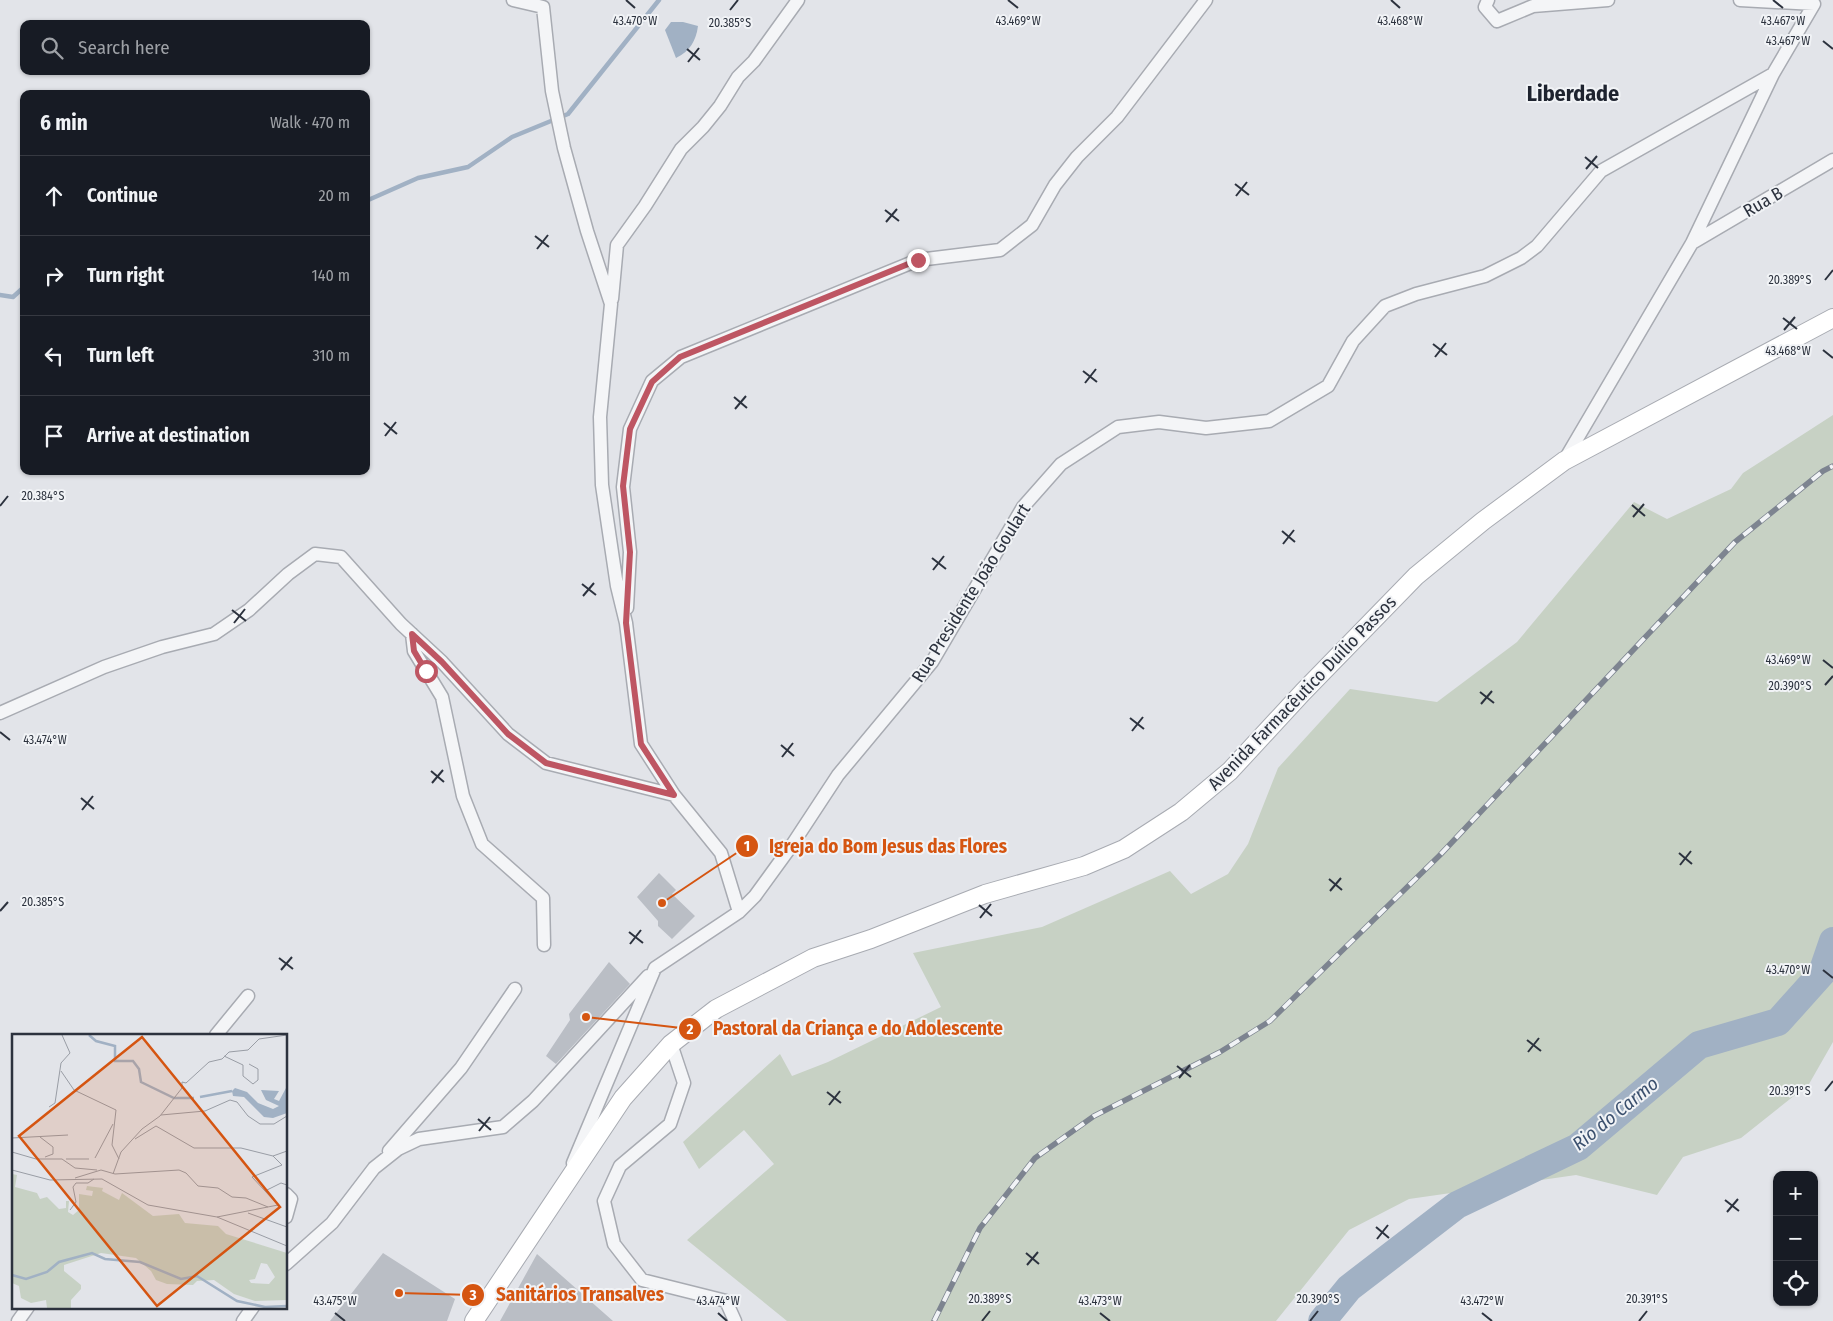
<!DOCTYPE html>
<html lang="en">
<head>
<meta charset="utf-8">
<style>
	:root { --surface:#171b24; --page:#20242c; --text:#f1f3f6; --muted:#9ea1a6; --line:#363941 }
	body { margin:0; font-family:"Fira Sans Condensed",sans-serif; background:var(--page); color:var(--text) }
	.controls { position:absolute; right:15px; bottom:15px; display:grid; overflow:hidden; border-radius:10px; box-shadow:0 1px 4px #0004 }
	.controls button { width:45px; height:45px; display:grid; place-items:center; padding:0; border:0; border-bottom:1px solid var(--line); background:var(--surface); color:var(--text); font:25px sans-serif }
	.stop { position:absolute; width:15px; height:15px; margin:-11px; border:4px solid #be5663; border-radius:50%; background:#fff }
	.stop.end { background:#be5663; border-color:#fff; box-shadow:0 1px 5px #0008 }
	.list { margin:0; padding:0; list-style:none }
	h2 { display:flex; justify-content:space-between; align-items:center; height:65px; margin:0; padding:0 20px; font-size:21px }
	h2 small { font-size:16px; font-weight:400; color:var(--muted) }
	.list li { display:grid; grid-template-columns:32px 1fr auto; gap:15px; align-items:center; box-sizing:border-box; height:80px; padding:0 20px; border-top:1px solid var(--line) }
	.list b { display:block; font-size:19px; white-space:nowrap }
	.list em { font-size:16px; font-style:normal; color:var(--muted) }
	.icon { flex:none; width:28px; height:28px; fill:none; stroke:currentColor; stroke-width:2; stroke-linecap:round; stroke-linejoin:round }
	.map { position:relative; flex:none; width:1833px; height:1321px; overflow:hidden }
	.search { position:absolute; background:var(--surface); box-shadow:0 1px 4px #0004; left:20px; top:20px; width:350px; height:55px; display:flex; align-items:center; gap:12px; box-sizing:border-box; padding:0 18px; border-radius:10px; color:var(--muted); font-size:19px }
	.panel { position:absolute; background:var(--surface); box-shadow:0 1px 4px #0004; left:20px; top:90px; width:350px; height:385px; border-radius:10px }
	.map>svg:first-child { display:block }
</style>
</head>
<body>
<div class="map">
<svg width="1833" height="1321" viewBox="0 0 1833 1321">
	<rect width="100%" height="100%" fill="#e2e4e9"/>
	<path fill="#c7d1c4" d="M1833 415V1042L1809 1084 1741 1138 1683 1157 1657 1195 1576 1175 1409 1199 1349 1230 1276 1321H787L687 1240 774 1164 744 1130 699 1169 683 1142 780 1054 792 1076 828 1062 941 1007 913 953 1042 927 1170 871 1191 894 1228 874 1248 844 1278 768 1350 689 1437 702 1517 642 1634 502 1667 519 1731 489 1743 473Z"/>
	<path fill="#a1b1c4" d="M671 22H683L698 26C696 41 690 51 676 58L665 30Z"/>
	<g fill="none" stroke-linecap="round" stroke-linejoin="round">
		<path stroke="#a1b1c4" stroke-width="4.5" d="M366 201 418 178 468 167 512 137 568 114 659 0
			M0 295 13 297 24 287"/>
		<path stroke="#a1b1c4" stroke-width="28" d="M1322 1321 1349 1288 1457 1205 1578 1147 1699 1045 1778 1022 1822 973 1833 941"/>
	</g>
	<path fill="#babec5" d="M659 873 676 890 672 894 695 916 672 939 658 926V921L637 897Z
		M609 962 630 984 556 1064 546 1056 570 1020 569 1014Z
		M383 1253 455 1299 447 1321H330Z
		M537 1254 613 1321H500Z"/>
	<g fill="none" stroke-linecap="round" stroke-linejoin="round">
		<g stroke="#a8abb2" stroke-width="15">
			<path id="minor" d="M513 0 543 7 552 91 564 148 587 231 611 304 600 417 602 485 617 586 626 623 641 744 674 795 721 853 739 912
				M1488 0 1485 7 1497 21 1533 6 1608 0
				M1692 243 1833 160
				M612 299 617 245 645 206 681 149 703 127 720 106 738 77 754 61 798 0
				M1564 461 1692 243 1773 74 1814 4 1740 0
				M627 608 630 552 623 487 630 429 652 381 681 357 918 260 1000 250 1032 225 1055 185 1077 157 1117 117 1206 0
				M412 634 414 651 442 697 463 796 482 844 543 898 544 945
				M0 713 104 667 162 647 214 634 249 610 288 574 315 554 341 557 401 624 442 662 508 734 546 763 674 795
				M216 1035 248 996
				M671 1044 684 1083 670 1124 620 1166 604 1201 614 1244 642 1280 726 1301 735 1321
				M389 1151 461 1068 515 989
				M573 1163 655 968 739 912 755 896 792 845 838 775 932 662 1023 507 1061 464 1118 427 1159 422 1206 428 1269 421 1328 386 1353 341 1385 306 1416 294 1485 276 1521 258 1537 246 1601 171 1773 74
				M286 1194 291 1199 286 1217
				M286 1264 332 1223 374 1168 398 1149 419 1139 503 1127 533 1101 648 976
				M18 1321 28 1307
				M243 1321 253 1307"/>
		</g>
		<g stroke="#a8abb2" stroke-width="20">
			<path id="secondary" d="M474 1321 623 1098 671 1044 716 1009 813 958 871 939 985 894 1084 866 1124 849 1181 812 1230 771 1303 692 1416 576 1483 521 1564 461 1833 318"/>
		</g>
		<use href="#minor" stroke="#f4f5f7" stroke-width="12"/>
		<use href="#secondary" stroke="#fff" stroke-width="18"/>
		<g stroke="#7d8490" stroke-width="5.5">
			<path id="rail" d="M934 1321 980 1228 1035 1158 1094 1116 1220 1052 1270 1021 1440 855 1735 542 1823 471 1833 466"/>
		</g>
		<use href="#rail" stroke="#f1f3f6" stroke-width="4" stroke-dasharray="11" stroke-linecap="butt"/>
	</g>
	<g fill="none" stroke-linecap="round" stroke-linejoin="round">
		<path stroke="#be5663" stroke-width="6" d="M426 671 414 651 412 634 442 662 508 734 546 763 674 795 641 744 626 623 630 552 623 486 630 429 652 382 680 357 918 260"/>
	</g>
	<path fill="none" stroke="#2c323e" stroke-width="2" d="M626 0 635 8M1008 0 1018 8M1391 0 1400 8M1773 0 1783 8M730 10 738 0M1823 41 1833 49M687 49 700 60M688 62 699 48M1585 157 1598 168M1586 169 1597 156M1235 184 1249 195M1236 196 1247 182M885 210 899 221M886 222 897 209M535 236 549 247M537 249 548 235M1825 280 1833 270M1783 318 1797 329M1784 330 1795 317M1433 344 1447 355M1823 350 1833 358M1435 357 1446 343M1083 371 1097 382M1085 383 1096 369M734 397 747 408M735 409 746 396M384 423 397 434M385 436 396 422M1632 505 1645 516M0 506 8 496M1633 517 1644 504M1282 531 1295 542M1283 544 1294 530M932 558 946 569M933 570 944 556M582 584 596 595M583 596 594 583M232 610 246 621M234 623 245 609M1823 660 1833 668M1825 685 1833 676M1480 692 1494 703M1481 704 1492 691M1130 718 1144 729M1132 731 1143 717M0 732 10 740M781 745 794 756M782 757 793 743M431 771 444 782M432 783 443 770M81 798 94 809M82 810 93 796M1679 853 1692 864M1680 865 1691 851M1329 879 1342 890M1330 891 1341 878M979 905 992 916M0 911 8 902M980 918 991 904M629 932 643 943M630 944 641 930M279 958 293 969M281 970 292 957M1823 970 1833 978M1527 1040 1541 1051M1528 1052 1539 1038M1177 1066 1191 1077M1179 1078 1190 1065M1825 1091 1833 1081M827 1092 841 1103M829 1105 840 1091M478 1119 491 1130M479 1131 490 1117M1725 1200 1739 1211M1727 1212 1738 1199M1376 1227 1389 1238M1377 1239 1388 1225M1026 1253 1039 1264M1027 1265 1038 1252M335 1313 345 1321M718 1313 727 1321M1100 1313 1110 1321M1482 1313 1492 1321M982 1321 990 1311M1310 1321 1318 1311M1639 1321 1647 1311"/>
	<g text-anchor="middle" stroke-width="4" stroke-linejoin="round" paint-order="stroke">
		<g font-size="18" fill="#2c323e" stroke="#f1f3f6">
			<text transform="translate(1763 202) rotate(-30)" y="6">Rua B</text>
			<text transform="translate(971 593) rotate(-58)" y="6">Rua Presidente João Goulart</text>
			<text transform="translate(1302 693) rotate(-46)" y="6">Avenida Farmacêutico Duílio Passos</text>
		</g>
		<g font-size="19" font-style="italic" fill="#3b506e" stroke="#f1f3f6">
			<text transform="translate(1615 1113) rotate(-39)" y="7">Rio do Carmo</text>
		</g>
		<g font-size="22" font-weight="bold" fill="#1e232f" stroke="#f1f3f6">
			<text x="1573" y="101">Liberdade</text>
		</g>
	</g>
	<g transform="translate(12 1034)">
		<rect width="275" height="275" fill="#e2e4e9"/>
		<path d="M0 140 5 141 3 153 25 159 28 165 35 163 47 175 54 174V167H57L56 178 61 181 67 176V160L80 162 81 157 74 156 75 152 91 154 90 157 107 166 110 159 141 182 167 180 173 189 206 192 214 200 275 219V266L243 267 222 260 202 246 185 247 181 251 155 250 144 246 139 237 124 224 89 219 52 231V237L69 251V255L59 266V274H35L34 266 19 269 9 264 7 252 0 249ZM249 229 255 230 263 243 257 250 239 249 237 246 243 245Z" fill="#c7d1c4" fill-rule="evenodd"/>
		<path d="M223 54 235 58 246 69 261 75 267 72 254 66 249 56 267 57 262 65 267 67 274 54 275 79 261 84 252 83 232 63 221 62 220 57Z" fill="#a1b1c4"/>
		<path fill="none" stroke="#a1b1c4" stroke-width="2.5" d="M77 1 84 7 103 12V27H121L127 35 129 48 162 64H182M188 63 220 57M0 241 14 245 35 238 47 228 80 219 93 225 128 228 169 245 185 242 225 267 253 273 275 272"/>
		<path fill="none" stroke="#999da5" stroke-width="1" d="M212 22 231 31V42L241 50 246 46V35L237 30M49 37 62 56 104 76 100 111 107 125M37 73 43 69 49 29 58 19 50 1M149 81 193 77 218 66 225 68 236 82 248 90H262L275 82M28 103 41 113V120L33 123M0 104 56 101M123 105 144 92 182 114H229L261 122M0 118 24 125H50L63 134 85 136M83 124 101 90M54 125H77M0 136 38 146 90 145 136 171 205 183 275 212M101 140 109 118 130 95 148 82 170 54V48L174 49 197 28 210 25 217 18 236 16 247 5 275 1M63 144 89 136 103 140 167 136 174 139 186 152 206 154 220 163 234 164 256 173M255 156 269 149 275 151M58 176 64 168 61 153 64 149H76L82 145M236 179 275 193M205 183 266 171 240 143 270 131 261 122 275 117"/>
		<path fill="#d55511" fill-opacity="0.15" stroke="#d55511" stroke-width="2.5" d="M130 3 268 173 145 272 7 102Z"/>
		<rect width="275" height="275" fill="none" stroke="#2c323e" stroke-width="2.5"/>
	</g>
	<g font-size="12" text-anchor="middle" fill="#2c323e" stroke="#f1f3f6" stroke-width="4" stroke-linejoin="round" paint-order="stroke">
		<text x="635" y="25">43.470°W</text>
		<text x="1018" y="25">43.469°W</text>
		<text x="1400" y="25">43.468°W</text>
		<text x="1783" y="25">43.467°W</text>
		<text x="730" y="27">20.385°S</text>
		<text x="1788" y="45">43.467°W</text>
		<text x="1790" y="284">20.389°S</text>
		<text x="1788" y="355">43.468°W</text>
		<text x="43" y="500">20.384°S</text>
		<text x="1788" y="664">43.469°W</text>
		<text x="1790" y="690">20.390°S</text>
		<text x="45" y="744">43.474°W</text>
		<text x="43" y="906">20.385°S</text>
		<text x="1788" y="974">43.470°W</text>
		<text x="1790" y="1095">20.391°S</text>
		<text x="990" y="1303">20.389°S</text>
		<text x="1318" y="1303">20.390°S</text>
		<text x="1647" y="1303">20.391°S</text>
		<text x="335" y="1305">43.475°W</text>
		<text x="718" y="1305">43.474°W</text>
		<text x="1100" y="1305">43.473°W</text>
		<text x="1482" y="1305">43.472°W</text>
	</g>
	<path fill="none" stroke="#d55511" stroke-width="2" d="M662 903L747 846M586 1017L690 1029M399 1293L473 1295"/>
	<g fill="#d55511" stroke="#f1f3f6" stroke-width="2">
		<circle cx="662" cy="903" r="5"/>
		<circle cx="586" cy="1017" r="5"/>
		<circle cx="399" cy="1293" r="5"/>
		<circle cx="747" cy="846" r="12"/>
		<circle cx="690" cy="1029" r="12"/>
		<circle cx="473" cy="1295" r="12"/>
	</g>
	<g font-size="15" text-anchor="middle" font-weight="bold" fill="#fff">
		<text x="747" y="851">1</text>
		<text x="690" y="1034">2</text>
		<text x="473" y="1300">3</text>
	</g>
	<g font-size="19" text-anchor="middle" font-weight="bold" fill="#d55511" stroke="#f1f3f6" stroke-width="4" stroke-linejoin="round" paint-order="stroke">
		<text x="888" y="853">Igreja do Bom Jesus das Flores</text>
		<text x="858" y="1035">Pastoral da Criança e do Adolescente</text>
		<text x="580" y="1301">Sanitários Transalves</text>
	</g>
</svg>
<div class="controls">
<button>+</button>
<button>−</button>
<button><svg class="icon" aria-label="locate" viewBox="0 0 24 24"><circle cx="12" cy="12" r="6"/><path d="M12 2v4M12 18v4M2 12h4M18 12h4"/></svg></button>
</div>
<div class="stop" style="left:426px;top:671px"></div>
<div class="stop end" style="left:918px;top:260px"></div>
<div class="search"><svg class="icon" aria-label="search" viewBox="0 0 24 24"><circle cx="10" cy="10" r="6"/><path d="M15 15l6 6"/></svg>Search here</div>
<section class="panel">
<h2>6 min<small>Walk · 470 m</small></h2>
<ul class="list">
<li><svg class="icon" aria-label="ahead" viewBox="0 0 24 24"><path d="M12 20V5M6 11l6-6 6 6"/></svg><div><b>Continue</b></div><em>20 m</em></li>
<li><svg class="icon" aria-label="right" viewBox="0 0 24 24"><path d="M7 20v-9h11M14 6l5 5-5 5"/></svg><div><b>Turn right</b></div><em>140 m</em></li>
<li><svg class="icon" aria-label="left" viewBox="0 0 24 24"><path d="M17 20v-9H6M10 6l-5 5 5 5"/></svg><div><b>Turn left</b></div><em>310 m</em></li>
<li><svg class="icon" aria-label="arrive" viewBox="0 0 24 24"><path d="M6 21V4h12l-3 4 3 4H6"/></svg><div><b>Arrive at destination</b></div></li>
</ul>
</section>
</div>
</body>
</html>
